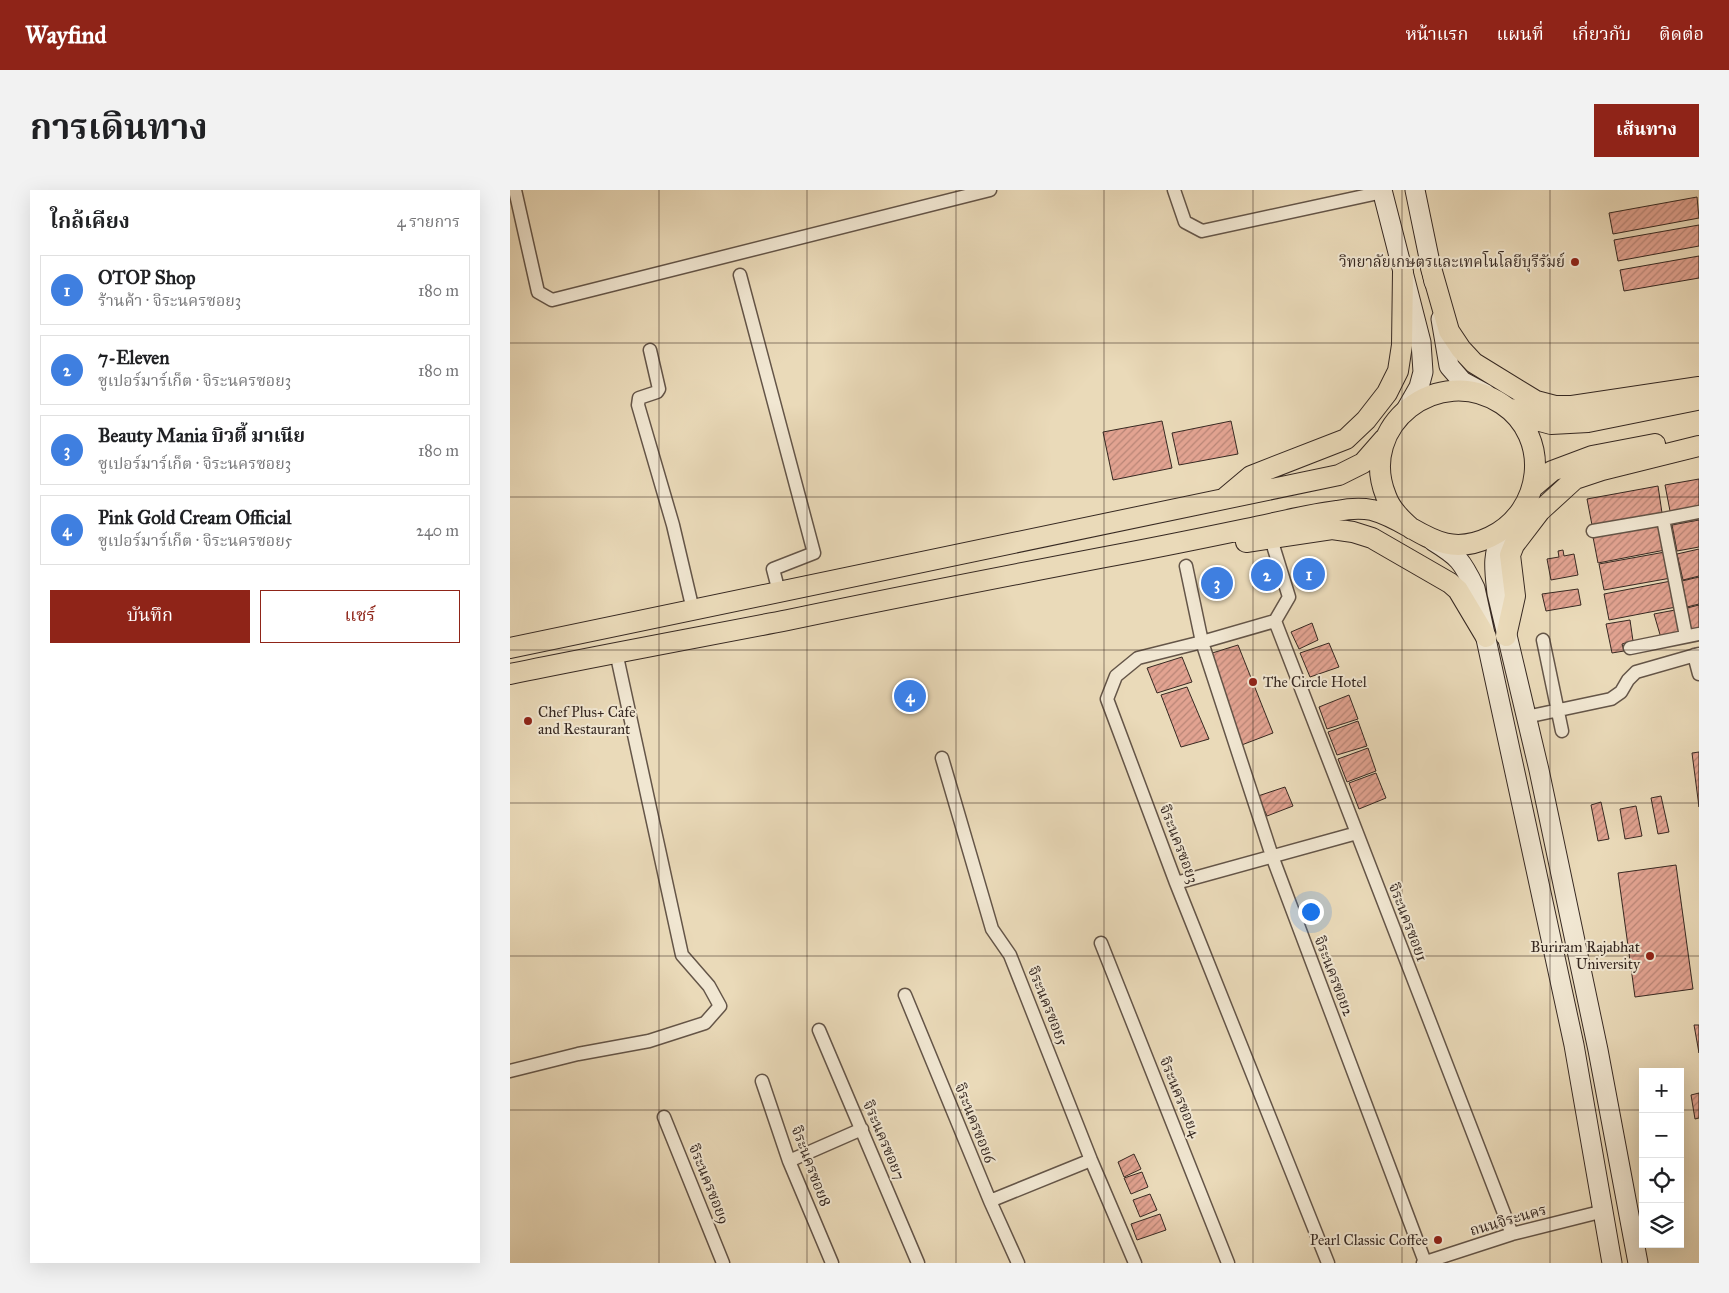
<!DOCTYPE html>
<html lang="th">
<head>
<meta charset="utf-8">
<style>
	:root { --surface:#fff; --page:#f2f2f2; --text:#202124; --muted:#757577; --line:#e0e0e0; --accent:#8f2418 }
	body { margin:0; font-family:"IM FELL Great Primer","Noto Serif Thai",serif; background:var(--page); color:var(--text) }
	.controls { position:absolute; right:15px; bottom:15px; display:grid; overflow:hidden; border-radius:0px; box-shadow:0 5px 20px #0002 }
	.controls button { width:45px; height:45px; display:grid; place-items:center; padding:0; border:0; border-bottom:1px solid var(--line); background:var(--surface); color:var(--text); font:25px sans-serif }
	.you { position:absolute; left:800px; top:721px; width:18px; height:18px; margin:-12px; border:4px solid #fff; border-radius:50%; background:#1a73e8; box-shadow:0 0 0 8px #1a73e833 }
	.badge { display:grid; place-items:center; width:32px; height:32px; border-radius:50%; background:var(--accent); color:#fff; font-size:16px; font-weight:700 }
	.pin { position:absolute; translate:-50% -50%; border:2px solid #fff; box-shadow:0 1px 5px #0006 }
	.list { margin:0; padding:0; list-style:none }
	h2 { display:flex; justify-content:space-between; align-items:center; height:65px; margin:0; padding:0 20px; font-size:21px }
	h2 small { font-size:16px; font-weight:400; color:var(--muted) }
	.list li { display:grid; grid-template-columns:32px 1fr auto; gap:15px; align-items:center; box-sizing:border-box; height:70px; margin:0 10px 10px; padding:0 10px; border:1px solid var(--line); border-radius:0px }
	.list b { display:block; font-size:19px; white-space:nowrap }
	.list p { margin:0; font-size:16px; white-space:nowrap; color:var(--muted) }
	.list em { font-size:16px; font-style:normal; color:var(--muted) }
	.actions { display:flex; gap:10px; padding:15px 20px }
	.actions a { flex:1; padding:11px 0; border:1px solid var(--accent); border-radius:0px; text-align:center; font-size:18px; color:var(--accent) }
	.actions .main { background:var(--accent); color:#fff }
	.icon { flex:none; width:28px; height:28px; fill:none; stroke:currentColor; stroke-width:2; stroke-linecap:round; stroke-linejoin:round }
	.map { position:relative; flex:none; width:1189px; height:1073px; overflow:hidden; border-radius:0px }
	header { display:flex; align-items:center; gap:30px; box-sizing:border-box; height:70px; padding:0 25px; background:var(--accent); color:#fff }
	header strong { font-size:24px }
	nav { display:flex; gap:28px; margin-inline-start:auto; font-size:18px }
	.intro { display:flex; align-items:center; justify-content:space-between; box-sizing:border-box; height:120px; padding:0 30px }
	h1 { margin:0; font-size:35px }
	.button { padding:12px 22px; border-radius:0px; background:var(--accent); color:#fff; font-size:18px; font-weight:700 }
	main { display:flex; gap:30px; padding:0 30px }
	aside { flex:1; background:var(--surface); border-radius:0px; box-shadow:0 5px 20px #0002 }
	.map>svg:first-child { display:block }
</style>
</head>
<body>
<header>
<strong>Wayfind</strong>
<nav><a>หน้าแรก</a><a>แผนที่</a><a>เกี่ยวกับ</a><a>ติดต่อ</a></nav>
</header>
<div class="intro"><h1>การเดินทาง</h1><a class="button">เส้นทาง</a></div>
<main>
<aside>
<h2>ใกล้เคียง<small>4 รายการ</small></h2>
<ul class="list">
<li><span class="badge" style="background:#3f7fe0">1</span><div><b>OTOP Shop</b><p>ร้านค้า · จิระนครซอย3</p></div><em>180 m</em></li>
<li><span class="badge" style="background:#3f7fe0">2</span><div><b>7-Eleven</b><p>ซูเปอร์มาร์เก็ต · จิระนครซอย3</p></div><em>180 m</em></li>
<li><span class="badge" style="background:#3f7fe0">3</span><div><b>Beauty Mania บิวตี้ มาเนีย</b><p>ซูเปอร์มาร์เก็ต · จิระนครซอย3</p></div><em>180 m</em></li>
<li><span class="badge" style="background:#3f7fe0">4</span><div><b>Pink Gold Cream Official</b><p>ซูเปอร์มาร์เก็ต · จิระนครซอย5</p></div><em>240 m</em></li>
</ul>
<div class="actions"><a class="main">บันทึก</a><a>แชร์</a></div>
</aside>
<div class="map">
<svg width="1189" height="1073" viewBox="0 0 1189 1073">
	<defs>
		<pattern id="building-hatch" width="6" height="6" patternUnits="userSpaceOnUse" patternTransform="scale(1.25)"><rect width="6" height="6" fill="#e2a391"/><path d="M-1 1l2-2M0 6l6-6M5 7l2-2" fill="none" stroke="#b88576"/></pattern>
	</defs>
	<rect width="100%" height="100%" fill="#eadab9"/>
	<filter id="stains"><feTurbulence type="fractalNoise" baseFrequency=".004" numOctaves="4"/><feColorMatrix values="0 0 0 0 .2 0 0 0 0 .09 0 0 0 0 .02 0 0 0 .5 -.17"/></filter>
	<radialGradient id="worn" r=".72"><stop offset=".6" stop-color="#630" stop-opacity="0"/><stop offset="1" stop-color="#630" stop-opacity=".3"/></radialGradient>
	<path fill="url(#building-hatch)" stroke="#372922" d="M1187 7 1189 28 1103 44 1099 23Z
		M1189 35V56L1108 71 1104 50Z
		M1189 66V88L1114 101 1110 80Z
		M652 231 662 278 603 290 593 242Z
		M721 231 728 264 669 275 662 243Z
		M1189 289V316L1160 321 1155 295Z
		M1148 296 1152 323 1082 335 1077 309Z
		M1189 330V357L1167 361 1162 335Z
		M1150 334 1155 360 1088 373 1083 347Z
		M1189 359V386L1173 390 1167 364Z
		M1053 360 1054 366 1064 364 1068 385 1041 390 1037 369 1049 367 1048 361Z
		M1155 362 1161 388 1094 400 1089 374Z
		M1189 387V414L1177 417 1172 391Z
		M1161 391 1166 417 1099 430 1094 404Z
		M1068 399 1071 415 1036 421 1032 404Z
		M1189 415V442L1182 444 1177 418Z
		M1165 420 1170 444 1151 448 1144 424Z
		M1120 430 1123 451 1112 454 1114 461 1102 463 1096 434Z
		M802 433 808 450 789 459 781 442Z
		M819 453 829 477 800 487 790 463Z
		M728 455 763 543 729 556 699 464Z
		M672 467 682 492 647 503 637 478Z
		M677 497 699 549 671 557 651 505Z
		M839 505 848 529 817 539 809 517Z
		M848 531 857 556 827 565 818 542Z
		M858 558 866 581 837 592 828 569Z
		M1189 562V617L1182 563Z
		M866 583 876 608 849 619 839 593Z
		M775 597 783 616 757 626 748 606Z
		M1151 606 1159 642 1148 644 1141 608Z
		M1091 612 1099 649 1088 651 1081 615Z
		M1126 616 1132 646 1115 649 1110 619Z
		M1166 675 1183 799 1125 807 1108 683Z
		M1184 835H1189V863Z
		M1189 903V928L1185 929 1181 905Z
		M624 964 631 979 614 987 608 972Z
		M632 982 638 997 621 1004 614 988Z
		M640 1004 647 1020 630 1027 623 1010Z
		M650 1024 656 1040 627 1050 621 1034Z"/>
	<g fill="none" stroke-linecap="round" stroke-linejoin="round">
		<g stroke="#645548" stroke-width="15">
			<path id="minor" d="M5 0 28 102 42 110 480 0
				M664 0 675 32 692 41 873 2
				M230 85 304 363 263 379 269 402
				M140 160 149 199 147 202 129 208 128 215 163 335 183 420
				M1083 341 1153 329
				M761 349 779 407 765 431 692 452 628 468 606 486 597 509 666 693 818 1073
				M676 376 692 452 762 666 915 1072
				M765 431 1002 1044
				M1176 446 1153 329 1189 322
				M1033 450 1052 541
				M1120 458 1189 444
				M1184 465 1189 484
				M1016 527 1101 509 1111 502 1118 490 1126 482 1189 464
				M432 568 482 739 500 765 581 970 625 1073
				M666 693 847 643
				M591 753 718 1073
				M395 805 480 1011 508 1073
				M309 840 408 1073
				M0 881 68 864 139 851 195 833 210 816 199 796 172 765 106 462
				M252 891 279 971 322 1073
				M154 927 213 1073
				M279 971 352 939
				M480 1011 581 970
				M913 1073 1002 1044 1094 1021"/>
		</g>
		<g stroke="#372922" stroke-width="21">
			<path id="secondary" d="M872 0 911 152 913 182 909 197 897 218
				M905 0 924 92
				M931 129 939 176 952 191 976 204
				M993 340C982 366 984 377 987 403L1029 580 1088 860 1128 1073
				M923 351C949 367 952 371 965 398L1064 855 1102 1073"/>
		</g>
		<g stroke="#372922" stroke-width="22">
			<path id="primary" d="M921 78 939 141 951 159 964 173 1026 211 1045 216H1062L1189 197
				M1001 219 1019 228 1041 234 1078 232 1187 210
				M1023 297 1042 281 1082 266 1145 254
				M716 307 741 286 836 249 856 230 877 203 888 181 892 155 893 82
				M736 352 822 339 843 342 862 348 940 393 948 400 976 447
				M996 446 1005 406 1000 365 1004 355 1030 321 1065 289 1092 280 1189 256
				M0 458 829 285 853 273 874 249
				M0 484C92 465 185 448 278 430 382 408 486 388 590 368 639 359 688 349 736 339 766 333 796 325 827 321 837 319 852 318 862 320 905 331 928 372 980 347 1033 322 1042 247 992 214 929 172 847 235 876 306 881 320 892 330 902 339"/>
		</g>
		<use href="#minor" stroke="#f1e7d2" stroke-width="12"/>
		<use href="#secondary" stroke="#f1e7d2" stroke-width="19"/>
		<use href="#primary" stroke="#eadab9" stroke-width="20"/>
	</g>
	<path fill="none" stroke="#372922" stroke-width="1" stroke-opacity="0.55" d="M149 0V1073M297 0V1073M446 0V1073M594 0V1073M743 0V1073M892 0V1073M1040 0V1073M0 153H1189M0 307H1189M0 460H1189M0 613H1189M0 766H1189M0 920H1133M1170 920H1189"/>
	<g fill="#8f2418" stroke="#f1e7d2" stroke-width="2">
		<circle cx="1065" cy="72" r="5"/>
		<circle cx="743" cy="492" r="5"/>
		<circle cx="18" cy="531" r="5"/>
		<circle cx="1140" cy="766" r="5"/>
		<circle cx="928" cy="1050" r="5"/>
	</g>
	<g text-anchor="middle" stroke-width="4" stroke-linejoin="round" paint-order="stroke">
		<g font-size="15" fill="#372922" stroke="#f1e7d2" text-anchor="end">
			<text x="1055" y="77">วิทยาลัยเกษตรและเทคโนโลยีบุรีรัมย์</text>
			<text x="753" y="497" text-anchor="start">The Circle Hotel</text>
			<text x="28" y="527" text-anchor="start">Chef Plus+ Cafe<tspan x="28" dy="17">and Restaurant</tspan></text>
			<text x="1130" y="762">Buriram Rajabhat<tspan x="1130" dy="17">University</tspan></text>
			<text x="918" y="1055">Pearl Classic Coffee</text>
		</g>
		<g font-size="15" fill="#372922" stroke="#f1e7d2">
			<text transform="translate(669 654) rotate(69)" y="5">จิระนครซอย3</text>
			<text transform="translate(898 732) rotate(69)" y="5">จิระนครซอย1</text>
			<text transform="translate(824 786) rotate(69)" y="5">จิระนครซอย2</text>
			<text transform="translate(538 816) rotate(68)" y="5">จิระนครซอย5</text>
			<text transform="translate(670 907) rotate(68)" y="5">จิระนครซอย4</text>
			<text transform="translate(465 933) rotate(68)" y="5">จิระนครซอย6</text>
			<text transform="translate(374 950) rotate(67)" y="5">จิระนครซอย7</text>
			<text transform="translate(301 976) rotate(69)" y="5">จิระนครซอย8</text>
			<text transform="translate(199 994) rotate(68)" y="5">จิระนครซอย9</text>
			<text transform="translate(998 1030) rotate(-16)" y="5">ถนนจิระนคร</text>
		</g>
	</g>
	<rect width="100%" height="100%" filter="url(#stains)"/>
	<rect width="100%" height="100%" fill="url(#worn)"/>
</svg>
<div class="controls">
<button>+</button>
<button>−</button>
<button><svg class="icon" aria-label="locate" viewBox="0 0 24 24"><circle cx="12" cy="12" r="6"/><path d="M12 2v4M12 18v4M2 12h4M18 12h4"/></svg></button>
<button><svg class="icon" aria-label="layers" viewBox="0 0 24 24"><path d="M12 4l9 5-9 5-9-5zM3 14l9 5 9-5"/></svg></button>
</div>
<div class="you"></div>
<div class="pin badge" style="left:799px;top:384px;background:#3f7fe0">1</div>
<div class="pin badge" style="left:757px;top:385px;background:#3f7fe0">2</div>
<div class="pin badge" style="left:707px;top:393px;background:#3f7fe0">3</div>
<div class="pin badge" style="left:400px;top:506px;background:#3f7fe0">4</div>
</div>
</main>
</body>
</html>
